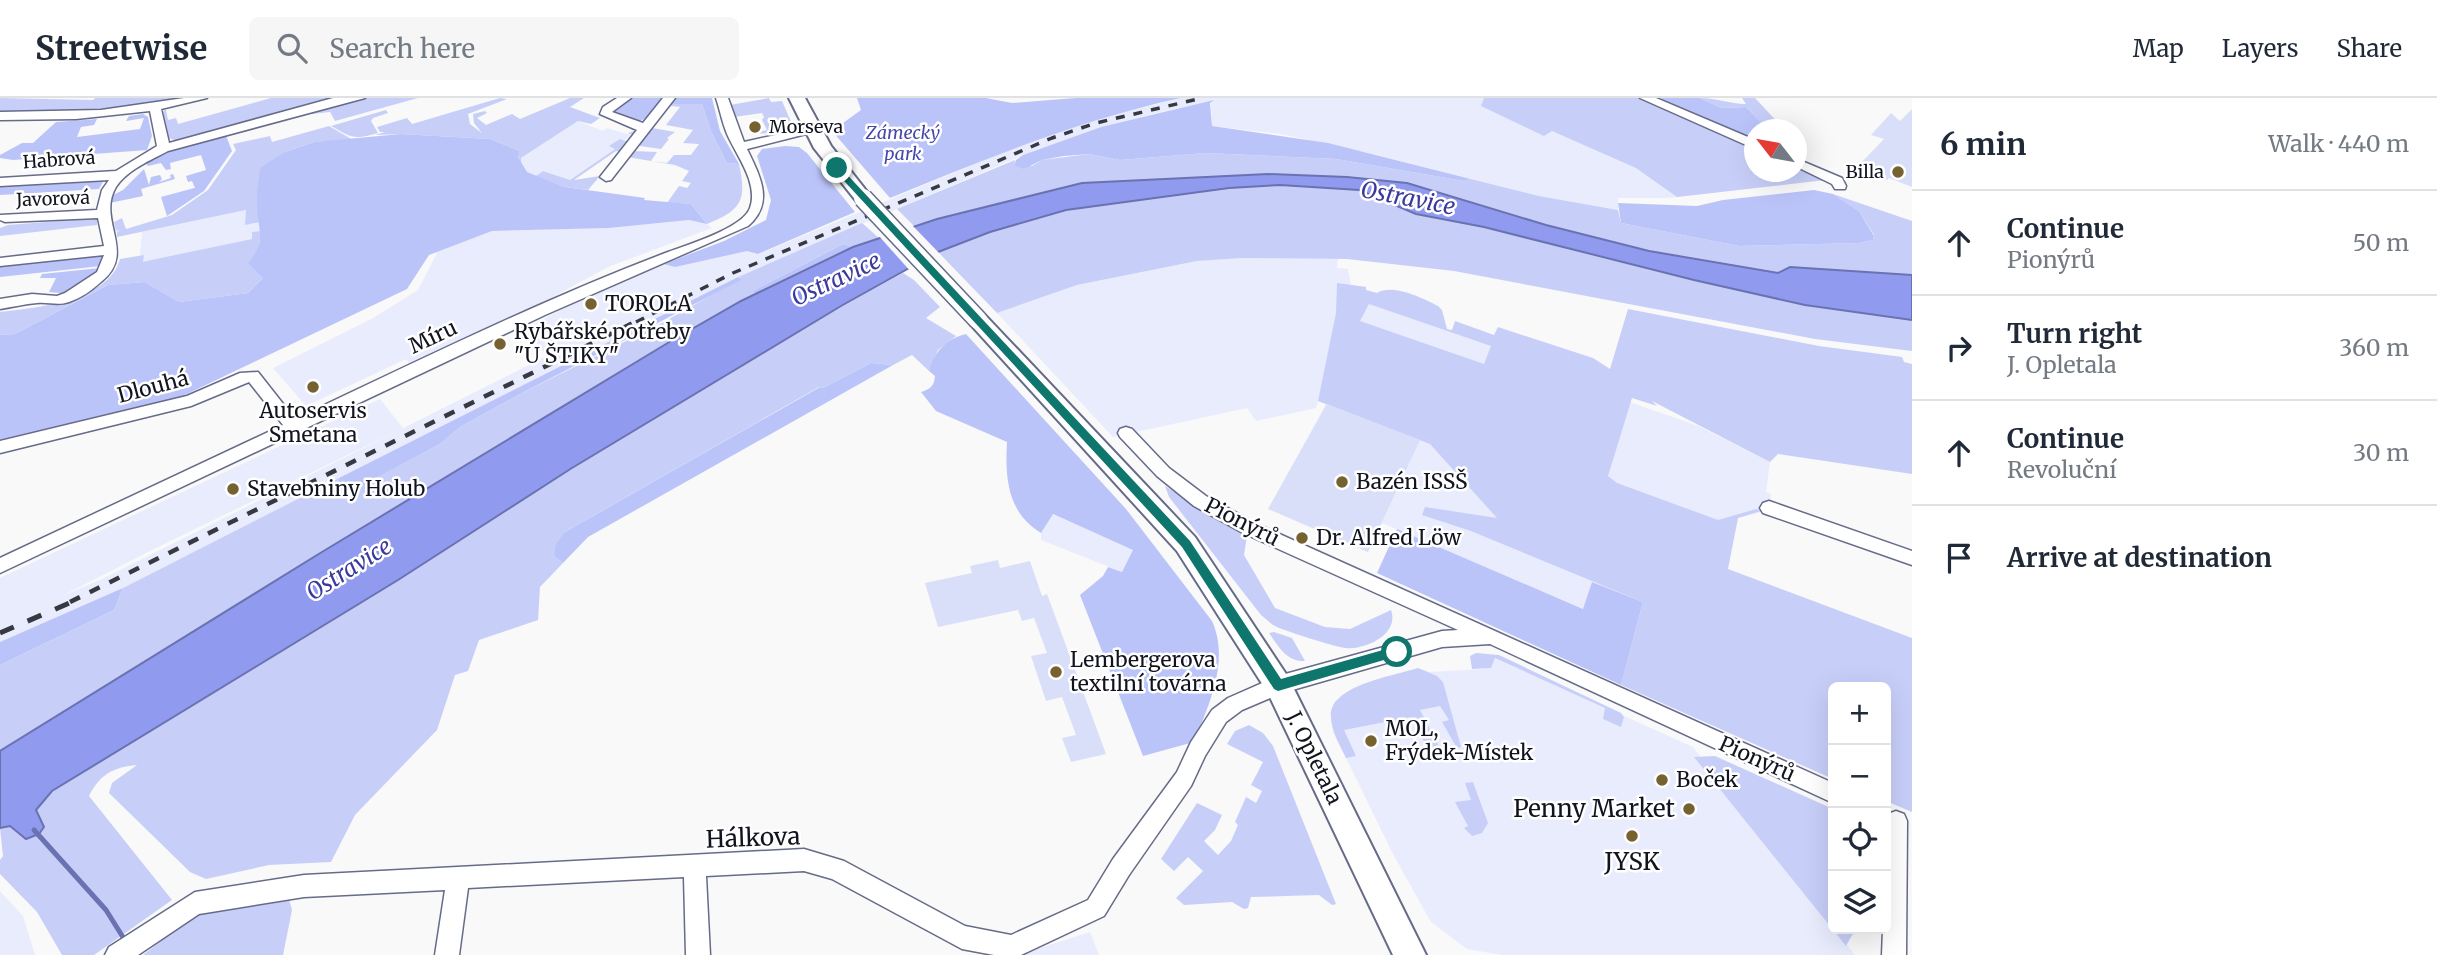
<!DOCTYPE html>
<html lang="en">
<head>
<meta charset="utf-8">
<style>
	:root { --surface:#fff; --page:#f6f6f7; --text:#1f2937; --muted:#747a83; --line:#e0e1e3 }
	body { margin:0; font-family:Merriweather,serif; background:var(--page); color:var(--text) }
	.controls { position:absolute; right:21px; bottom:21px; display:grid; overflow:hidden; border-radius:10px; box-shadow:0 7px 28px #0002 }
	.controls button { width:63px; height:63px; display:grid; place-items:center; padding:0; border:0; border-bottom:2px solid var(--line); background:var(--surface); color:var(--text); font:35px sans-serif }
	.compass { position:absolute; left:1744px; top:21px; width:63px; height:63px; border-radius:50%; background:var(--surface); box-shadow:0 7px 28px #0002; rotate:301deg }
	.stop { position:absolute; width:21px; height:21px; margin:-16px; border:5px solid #0f766e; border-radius:50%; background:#fff }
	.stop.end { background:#0f766e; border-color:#fff; box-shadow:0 2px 7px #0008 }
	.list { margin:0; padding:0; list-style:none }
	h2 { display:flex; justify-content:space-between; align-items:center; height:91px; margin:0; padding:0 28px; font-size:30px }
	h2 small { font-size:23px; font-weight:400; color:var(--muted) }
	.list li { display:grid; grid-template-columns:46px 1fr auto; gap:21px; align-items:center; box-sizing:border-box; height:105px; padding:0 28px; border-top:2px solid var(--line) }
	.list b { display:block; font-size:26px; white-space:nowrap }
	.list p { margin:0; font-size:23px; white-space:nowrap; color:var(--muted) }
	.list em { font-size:23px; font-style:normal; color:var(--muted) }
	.icon { flex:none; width:38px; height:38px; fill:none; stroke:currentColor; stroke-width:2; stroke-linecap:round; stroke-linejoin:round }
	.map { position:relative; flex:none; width:1912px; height:857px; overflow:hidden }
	header { display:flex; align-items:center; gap:42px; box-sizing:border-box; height:98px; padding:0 35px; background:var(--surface); border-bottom:2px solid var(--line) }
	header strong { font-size:33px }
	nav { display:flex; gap:38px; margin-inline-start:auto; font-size:24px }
	.search { width:490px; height:63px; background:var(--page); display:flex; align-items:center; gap:18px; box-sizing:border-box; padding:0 24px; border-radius:10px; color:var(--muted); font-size:26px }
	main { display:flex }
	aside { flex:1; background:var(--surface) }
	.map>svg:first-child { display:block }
</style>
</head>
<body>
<header>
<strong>Streetwise</strong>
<div class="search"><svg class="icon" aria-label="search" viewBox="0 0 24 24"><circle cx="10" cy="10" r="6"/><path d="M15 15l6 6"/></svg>Search here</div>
<nav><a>Map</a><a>Layers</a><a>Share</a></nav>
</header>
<main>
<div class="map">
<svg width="1912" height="857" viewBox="0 0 1912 857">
	<rect width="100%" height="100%" fill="#f9f9f9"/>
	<path fill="#e9ecfd" d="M1181 0H1640L1755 74H1797V68L1825 82 1668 100H1618V112L1539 98 1378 57 1281 36 1212 28 1211 3 1161 14 1101 29 1023 57 738 179 111 496 0 544V480L380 301 403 330 152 452 60 499 104 480 547 258 525 231 583 200 678 159 740 139 759 156 1047 36 1092 22Z
		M578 23 603 33 607 30 634 38 610 48 616 50 570 82 543 73 536 78 527 74 521 66V60Z
		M246 112V126L260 124 261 133 253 134 252 141 143 164 140 157 142 134Z
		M689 122 707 126 712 130 608 169 538 207 410 266 406 261 306 308 273 270 373 220 418 192 438 153 492 133 609 130Z
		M1242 160 1338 161 1337 170 1348 171 1351 187 1366 189 1365 204 1492 248 1485 267 1630 304 1698 328 1770 364 1766 394 1771 396 1769 412 1738 420 1721 497 1643 504 1592 484 1584 511 1382 425 1368 454 1268 411 1326 306 1318 303 1316 310 1256 323 1247 310 1113 339 997 215 1077 187 1197 163Z
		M1052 416 1134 452 1122 474 1041 442V435Z
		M1495 560 1693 649 1855 857H1502L1467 851 1431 824 1394 758 1346 660 1333 634 1330 616 1334 604 1353 590 1418 570 1429 574 1484 571Z
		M0 793 23 818 35 857H0Z
		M1090 834 1099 857H1018Z"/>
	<path fill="#c7cff9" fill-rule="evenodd" d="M0 0 93 2 95 0H185C124 9 62 20 0 13Z
		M271 0H349L177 43 169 40 162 17 164 12H166L168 22 176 20 178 26Z
		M367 0H418L335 23 330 14 312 16 309 12Z
		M500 0 507 1 468 16 470 26 482 35 474 25 473 16 485 13 487 15 477 20 486 27 512 16 520 21 570 0H584L570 9 600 20 591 26 578 23 521 60V66L518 58 520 53 490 41 401 36 375 37 385 34H380L377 29 407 20 412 26Z
		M769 0 771 4 782 3 792 26 791 30 779 35 749 36 767 32 762 22 764 19 762 15 734 19 730 7Z
		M1484 0H1640L1754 50 1755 74H1797V68L1825 82 1677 99 1636 70 1552 33 1544 38 1481 8Z
		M1700 0C1718 0 1729 6 1746 6L1742 0H1755L1784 31H1767L1746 9 1721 10Z
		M670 6H702L711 33 727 65 739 66C747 102 742 112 707 126L691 106 667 105 679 88 687 90 691 85 682 83 689 73 675 67 627 59 632 53 657 54 651 63 667 65 674 57H691L699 46 683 45 693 32 666 27 680 9 671 8 661 17Z
		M386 12 388 15 373 20 371 23 378 35C354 42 352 40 331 28Z
		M329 28 353 42 314 44 285 54 257 107 260 124 245 127 246 112 117 139V134L120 132 116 133 114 124 122 120 126 131 172 117 208 92 236 52 233 46 270 38 272 44Z
		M652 30 675 34 667 40 669 41 661 51 640 48 639 45Z
		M638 32 624 55 616 53 574 82 600 78 588 92 565 89 536 78 543 73 570 82 615 51 609 48 620 41 626 43 634 38 628 35Z
		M1206 55 1336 61 1464 83 1471 81 1539 98 1618 112 1621 125 1739 148 1859 145 1873 142 1874 137 1859 113 1833 96 1912 123V177L1790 169 1778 175 1649 153 1546 127 1407 85 1347 79 1268 76 1082 85 914 128 897 111 1015 62 1014 67 1032 68 1042 62 1089 56 1120 62Z
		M1280 87 1359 92 1416 116 1484 129 1694 182 1805 207 1912 222V253L1815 241 1454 173 1347 161 1242 160 1197 163 1077 187 997 215 938 154 990 134 1066 112 1229 90Z
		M97 120V127L0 138V130L8 127Z
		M862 125 879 140 853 149 843 146 753 193 755 196 671 243 317 457 0 653V567L114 512 123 490 339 380 341 398 440 346 460 329 522 295 660 226 742 180 738 179Z
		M261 133 258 153 263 180 248 195 179 204 145 184 108 187 15 236 0 237V214C35 210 109 203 120 161L144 157 143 164 151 162 252 141V134Z
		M903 175 914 182 940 209 926 220 956 238 938 252 929 273 912 257 893 267 871 265 823 290 819 289 565 434 554 458 563 465 540 489 538 522 479 542 468 573 455 577 437 632 355 717 331 764 269 767 206 781 190 774 109 695 112 685 137 667C114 669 100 676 89 698L172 802 94 857H62L37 814 0 776V762L3 758 0 730 10 728 18 736 44 729 36 712 52 693C168 622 286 553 400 480 566 375 730 267 903 175Z
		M1337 185 1366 189V192L1377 195C1392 185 1423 200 1438 208L1442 212 1447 231 1452 232 1455 223 1494 237 1498 229 1593 260 1610 271 1628 211 1819 248 1902 259 1904 264 1912 266V376L1778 356 1770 364 1652 303 1657 308 1632 300 1608 378 1617 385 1718 422 1756 411 1761 413 1738 420 1728 471 1912 540V714L1886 703V589H1833V681L1621 587 1643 504 1471 433 1422 417 1425 409 1497 420 1430 346 1318 303 1336 215ZM1369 206 1491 248 1484 266 1360 223Z
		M1165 388 1247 438 1244 457 1275 510 1325 529 1350 531 1391 512C1400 537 1364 552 1346 550 1335 549 1281 532 1273 527 1269 524 1265 520 1261 517L1169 399Z
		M1274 534 1292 540 1305 563C1287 564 1278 548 1269 535Z
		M1476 555 1499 557 1621 615 1624 619 1621 629 1603 621 1605 610 1495 560 1491 570 1472 571 1470 558Z
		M1418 570 1437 578 1443 584 1461 649 1457 650 1442 624 1449 622 1440 608 1420 612 1441 652 1430 655 1411 619 1344 632 1356 658 1346 660C1340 647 1331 633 1331 618 1330 587 1394 578 1418 570Z
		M1249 627 1263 635 1273 648 1336 806 1332 807 1319 797 1251 799 1248 810 1244 811 1232 804 1184 807 1176 800 1203 773 1188 759 1174 773 1161 761 1197 705 1222 717 1215 732 1204 743 1218 757 1231 743 1238 727 1235 724 1246 699 1256 705 1262 693 1251 687 1263 664 1227 646 1235 633Z
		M1715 658 1833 711V831H1867L1852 837 1846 848 1694 659Z
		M1473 684 1488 725 1482 735 1472 738 1464 730 1468 728 1455 704 1471 702 1465 685Z
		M289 801 292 812 283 857H143L200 813Z"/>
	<path fill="#bbc4f9" d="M628 0H663L649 19 637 24 611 14Z
		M673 0H712L720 33 739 66 727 65 711 33 702 6H668Z
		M857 0H986L1012 5 1076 0H1181C1079 22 986 61 890 100L832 33 861 12Z
		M1662 0H1700L1721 10 1746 9 1767 31 1755 32 1754 45 1661 4Z
		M1214 2 1210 5 1212 28 1328 45 1471 81 1464 83 1336 61 1206 55 1120 62 1089 56 1064 58 1042 62 1024 71 1014 67 1016 62 1023 57 1101 29Z
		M143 16 148 19 152 38 147 52 13 62 0 60V57L22 45H33L56 24 97 21 94 27 81 29 77 39 140 31 144 20 126 23 129 18Z
		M225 35 232 53 204 93 167 118 161 99 198 89 195 90 192 83 188 84 186 78 206 72 201 57 170 65 171 71 166 72 161 65 148 68 145 64 156 57Z
		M401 36 490 41 520 53 518 59 527 74 565 89 645 100 644 102 691 106 707 126 689 122 609 130 492 133 429 157 407 191 164 307 0 345V237L15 236 108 187 145 184 179 204 248 195 263 180 248 165C268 142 257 132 257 105 256 94 259 82 260 70L285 54 314 44Z
		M785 48 799 49 807 55 855 114 758 156 747 153 675 169 664 166 724 143 766 122 771 102 757 58 762 51Z
		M144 71 149 87 151 79 160 77 162 81 159 84 171 80 170 77 173 76 175 81 141 91 143 98 110 105 113 97 123 92Z
		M104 82 99 91 0 97V86Z
		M1814 92 1833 96 1859 113 1874 138 1873 142 1859 145 1739 148 1621 125 1618 105 1697 108 1723 102Z
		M843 146 853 149 755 196 753 193Z
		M102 157 101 168 0 179V169Z
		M100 170 74 190 61 195 49 194 56 180H40L42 176Z
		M738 179 743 181 522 295 460 329 440 346 340 399 339 380Z
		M966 236 1126 411 1212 523C1230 563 1209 606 1194 644L1143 658 1080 497 1103 478 1108 469 1122 474 1133 452 1053 416 1041 435C1007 414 1005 380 1007 344L936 313 921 294C930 291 934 289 935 278L929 273C935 253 946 241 966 236Z
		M871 265 893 267 588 439 563 465 554 458 556 446 565 434 820 289 823 290Z
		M1397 431 1583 511 1592 484 1643 504 1621 587 1377 475Z
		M123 490 114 512 0 567V544Z"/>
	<path fill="#909bf0" stroke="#6a72b1" stroke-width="2" d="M1268 76 1347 79 1407 85 1546 127 1649 153 1778 175 1790 169 1912 177V222L1805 207 1694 182 1484 129 1416 116 1359 92 1280 87 1229 90 1066 112 990 134 938 154 841 208 572 370 398 482 52 693 36 712 44 729 39 736 26 741 10 728 0 730V653L317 457 671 243 741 203 853 149 937 121 1082 85Z"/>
	<path fill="#f9f9f9" d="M911 126 941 157 912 175 878 137Z"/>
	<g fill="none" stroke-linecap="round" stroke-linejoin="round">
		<path stroke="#6a72b1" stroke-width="5" d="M34 732 106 812 126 844"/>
	</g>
	<path fill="#dadff9" d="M1912 11V89L1889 80 1887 82 1858 68 1884 41 1871 37 1891 15 1900 23Z
		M1327 306 1420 342 1368 454 1268 411Z
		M998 462 1000 470 1030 463 1042 498 1047 496 1106 656 1071 664 1062 640 1076 637 1062 599 1046 603 1031 558 1047 555 1034 520 1022 523 1018 512 938 529 925 485 972 475 970 468Z"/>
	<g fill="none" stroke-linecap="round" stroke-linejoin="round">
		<g stroke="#666b88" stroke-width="3">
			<path id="minor" d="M184 0H207L161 11 169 45 333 0H365L168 53C151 62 127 72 116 89 96 122 138 155 101 184 91 193 81 200 69 204 58 208 49 204 37 205 25 206 12 209 0 211V201L32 196 57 198 65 195 97 174 104 157 0 168V160L104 148 98 120 5 124 0 122V117L97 112 102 92 109 82 0 88V80L116 73 157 48 150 13 76 21 0 22V14L101 12Z
				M617 0H631L612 14 643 25 663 0H675L611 82 606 83 600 79 637 32 600 16 603 9Z
				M716 0H728L744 44 812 29 818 33 747 51C760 78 775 105 748 128L545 217 0 475V460L283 327 249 284 191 308 0 355V343L187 298 240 275 258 274 295 321C418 263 541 202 668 154 687 147 743 130 750 110 759 85 736 57 727 36 722 24 720 12 716 0Z
				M1640 0H1656L1755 42V51Z
				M1797 61 1842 80 1846 88 1845 91H1835L1832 86 1797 69Z
				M1126 329 1132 331 1169 370 1206 398 1255 425 1833 685V705L1490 546 1442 549 1282 595 1242 612 1226 624 1205 658 1191 688 1129 777 1104 818 1021 857H994L962 851 832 781 804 773 706 778 710 857H686L684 779 468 790 459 857H435L445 792 304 799 199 816 138 857H105L109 849 195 794 304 777 804 751 844 763 965 828 1011 837 1088 802 1113 761 1177 674 1191 644 1212 612 1228 600 1278 578 1442 533 1458 532 1243 435 1194 408 1157 378 1120 339 1118 335 1120 331Z
				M1769 403 1912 453V467L1763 415 1760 410 1763 405Z
				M1896 713 1904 716 1907 723 1906 857H1882L1883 831H1886V722L1888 716Z"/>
		</g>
		<g stroke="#666b88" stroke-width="4">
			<path id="secondary" d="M789 0H805L831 48 872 100 869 104H857L814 50Z
				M978 215 985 217 1195 439 1288 579 1426 857H1393L1268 595 1177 453 971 227 968 222 971 217Z"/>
		</g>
		<use href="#minor" fill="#fff" fill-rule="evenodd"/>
		<use href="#secondary" fill="#fff" fill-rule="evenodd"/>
		<path stroke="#373942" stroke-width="3.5" stroke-dasharray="9 9" stroke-linecap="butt" d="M636 224 733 175 1052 40 1096 25 1202 0"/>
		<path stroke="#373942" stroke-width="4.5" stroke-dasharray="11 11" stroke-linecap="butt" d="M70 504 639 222"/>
		<path stroke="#373942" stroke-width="5" stroke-dasharray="15 15" stroke-linecap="butt" d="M0 535 74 503"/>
		<g stroke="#666b88" stroke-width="21" stroke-linecap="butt">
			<path id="secondary-bridge" d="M863 100 978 222"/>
		</g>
		<use href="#secondary-bridge" stroke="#fff" stroke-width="18"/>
	</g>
	<path fill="#0f766e" d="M834 69H840L1190 443 1281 581 1397 548 1401 550V557L1278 593 1274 591 1182 449 834 72Z"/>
	<g fill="#766130" stroke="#fff" stroke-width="2.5">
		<circle cx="755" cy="29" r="7"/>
		<circle cx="1898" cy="74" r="7"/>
		<circle cx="591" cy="206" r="7"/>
		<circle cx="500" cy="246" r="7"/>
		<circle cx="313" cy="289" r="7"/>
		<circle cx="1342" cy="384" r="7"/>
		<circle cx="233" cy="391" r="7"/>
		<circle cx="1302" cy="440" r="7"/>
		<circle cx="1056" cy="574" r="7"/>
		<circle cx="1371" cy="643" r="7"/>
		<circle cx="1662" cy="682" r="7"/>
		<circle cx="1689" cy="711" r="7"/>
		<circle cx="1632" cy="738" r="7"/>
	</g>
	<g text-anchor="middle" stroke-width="5" stroke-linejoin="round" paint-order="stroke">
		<g font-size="18" fill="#11131e" stroke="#fff" text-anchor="start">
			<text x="769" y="35">Morseva</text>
			<text x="1884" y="80" text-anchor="end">Billa</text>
		</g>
		<g font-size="18" font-style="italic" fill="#4648ab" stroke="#fff">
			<text x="903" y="41">Zámecký<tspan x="903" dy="21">park</tspan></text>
		</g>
		<g font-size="18" fill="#11131e" stroke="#fff">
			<text transform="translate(59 62) rotate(-4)" y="6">Habrová</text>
			<text transform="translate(53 101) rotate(-2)" y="6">Javorová</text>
		</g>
		<g font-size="21" fill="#11131e" stroke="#fff" text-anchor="start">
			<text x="605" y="213">TOROLA</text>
			<text x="514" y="241">Rybářské potřeby<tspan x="514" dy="24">"U ŠTIKY"</tspan></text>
			<text x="313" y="320" text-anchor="middle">Autoservis<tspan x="313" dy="24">Smetana</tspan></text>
			<text x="1356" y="391">Bazén ISSŠ</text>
			<text x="247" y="398">Stavebniny Holub</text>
			<text x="1316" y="447">Dr. Alfred Löw</text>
			<text x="1070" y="569">Lembergerova<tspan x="1070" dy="24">textilní továrna</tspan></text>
			<text x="1385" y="638">MOL,<tspan x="1385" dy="24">Frýdek-Místek</tspan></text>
			<text x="1676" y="689">Boček</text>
		</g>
		<g font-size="21" fill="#11131e" stroke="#fff">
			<text transform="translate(433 239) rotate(-25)" y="7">Míru</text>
			<text transform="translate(153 289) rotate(-15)" y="7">Dlouhá</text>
			<text transform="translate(1242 424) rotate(27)" y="7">Pionýrů</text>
			<text transform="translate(1314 660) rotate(64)" y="7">J. Opletala</text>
			<text transform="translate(1757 661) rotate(24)" y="7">Pionýrů</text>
		</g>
		<g font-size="23" font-style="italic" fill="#3b3a9c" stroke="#fff">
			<text transform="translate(1408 100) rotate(11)" y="8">Ostravice</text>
			<text transform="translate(836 181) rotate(-25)" y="8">Ostravice</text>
			<text transform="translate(349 471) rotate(-32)" y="8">Ostravice</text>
		</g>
		<g font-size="24" fill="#11131e" stroke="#fff" text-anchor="end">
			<text x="1675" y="719">Penny Market</text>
			<text x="1632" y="772" text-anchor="middle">JYSK</text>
		</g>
		<g font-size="24" fill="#11131e" stroke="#fff">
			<text transform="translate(753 740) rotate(-2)" y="8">Hálkova</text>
		</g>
	</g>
</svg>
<div class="controls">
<button>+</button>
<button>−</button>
<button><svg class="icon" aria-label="locate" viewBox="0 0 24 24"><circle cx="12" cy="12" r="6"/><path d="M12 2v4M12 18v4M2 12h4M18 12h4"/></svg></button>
<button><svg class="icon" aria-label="layers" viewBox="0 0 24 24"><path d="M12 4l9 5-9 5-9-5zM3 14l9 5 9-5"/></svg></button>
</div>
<svg class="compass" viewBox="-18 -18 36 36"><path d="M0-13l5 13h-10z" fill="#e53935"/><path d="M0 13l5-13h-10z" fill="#747a83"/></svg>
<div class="stop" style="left:1397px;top:554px"></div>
<div class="stop end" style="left:837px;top:70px"></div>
</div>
<aside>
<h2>6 min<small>Walk · 440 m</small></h2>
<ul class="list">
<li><svg class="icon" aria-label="ahead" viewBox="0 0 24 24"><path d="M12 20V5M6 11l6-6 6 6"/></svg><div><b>Continue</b><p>Pionýrů</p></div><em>50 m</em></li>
<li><svg class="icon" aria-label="right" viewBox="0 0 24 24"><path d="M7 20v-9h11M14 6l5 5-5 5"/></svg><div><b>Turn right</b><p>J. Opletala</p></div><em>360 m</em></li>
<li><svg class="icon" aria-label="ahead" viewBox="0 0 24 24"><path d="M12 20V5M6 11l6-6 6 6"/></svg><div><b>Continue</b><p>Revoluční</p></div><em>30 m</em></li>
<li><svg class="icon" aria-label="arrive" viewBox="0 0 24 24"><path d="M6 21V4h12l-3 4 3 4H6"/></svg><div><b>Arrive at destination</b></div></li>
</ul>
</aside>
</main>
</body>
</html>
